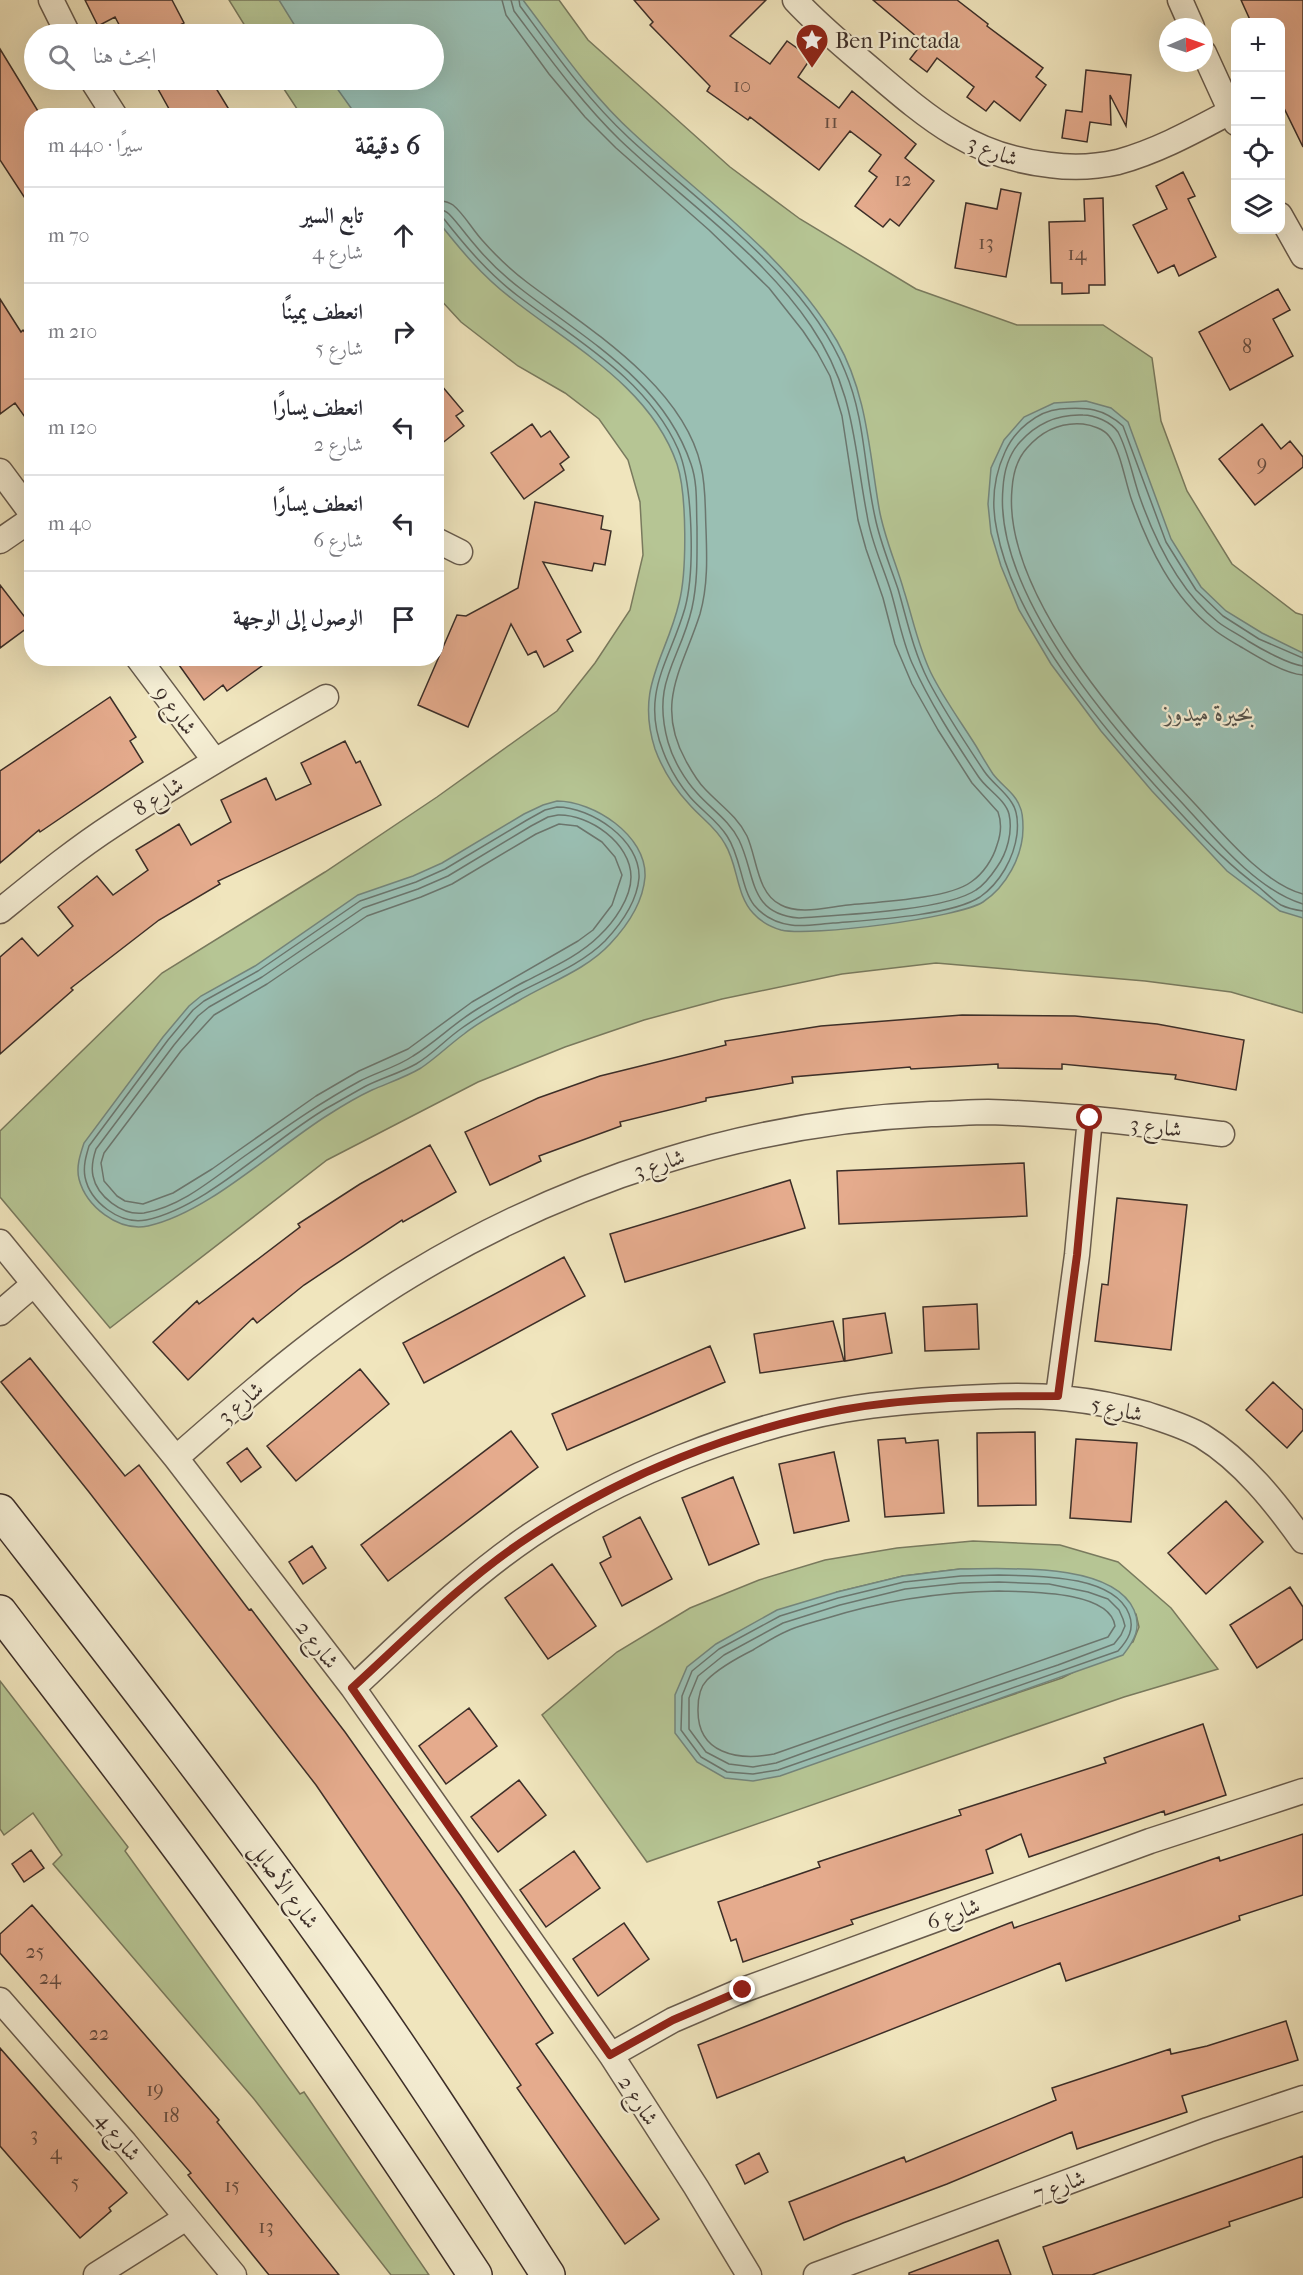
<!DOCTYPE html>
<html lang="ar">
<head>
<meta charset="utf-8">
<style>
	:root { --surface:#fff; --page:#f7f7f7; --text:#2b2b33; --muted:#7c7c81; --line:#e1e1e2 }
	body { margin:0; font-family:"IM FELL French Canon",Amiri,serif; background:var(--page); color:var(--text); direction:rtl }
	.controls { position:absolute; right:18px; top:18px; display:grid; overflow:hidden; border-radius:12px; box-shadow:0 6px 24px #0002 }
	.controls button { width:54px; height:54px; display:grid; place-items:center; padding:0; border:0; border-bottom:2px solid var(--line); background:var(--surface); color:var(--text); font:30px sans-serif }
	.compass { position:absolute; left:1159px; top:18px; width:54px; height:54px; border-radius:50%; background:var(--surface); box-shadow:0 6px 24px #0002; rotate:88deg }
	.stop { position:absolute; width:18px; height:18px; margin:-14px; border:4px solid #8f2418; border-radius:50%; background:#fff }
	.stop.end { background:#8f2418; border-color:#fff; box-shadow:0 2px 6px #0008 }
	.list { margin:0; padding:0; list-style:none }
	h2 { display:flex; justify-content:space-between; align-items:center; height:78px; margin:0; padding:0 24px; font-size:26px }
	h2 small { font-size:20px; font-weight:400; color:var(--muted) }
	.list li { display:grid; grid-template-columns:39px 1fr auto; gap:18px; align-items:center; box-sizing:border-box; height:96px; padding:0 24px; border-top:2px solid var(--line) }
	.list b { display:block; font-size:22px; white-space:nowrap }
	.list p { margin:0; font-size:20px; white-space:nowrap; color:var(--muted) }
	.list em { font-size:20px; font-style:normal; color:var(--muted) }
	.icon { flex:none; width:33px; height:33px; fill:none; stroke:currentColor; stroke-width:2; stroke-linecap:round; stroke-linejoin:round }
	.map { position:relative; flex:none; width:1303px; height:2275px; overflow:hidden; direction:ltr }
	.search { position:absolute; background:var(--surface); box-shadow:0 6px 24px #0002; left:24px; top:24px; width:420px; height:66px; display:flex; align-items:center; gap:15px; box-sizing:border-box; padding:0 21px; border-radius:33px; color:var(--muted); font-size:22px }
	.panel { position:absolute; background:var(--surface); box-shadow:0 6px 24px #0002; left:24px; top:108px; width:420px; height:558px; border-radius:24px; direction:rtl }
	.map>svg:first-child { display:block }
</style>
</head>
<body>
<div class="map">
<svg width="1303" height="2275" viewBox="0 0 1303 2275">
	<rect width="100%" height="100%" fill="#f0e5bd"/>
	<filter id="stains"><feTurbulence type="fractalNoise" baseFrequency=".00333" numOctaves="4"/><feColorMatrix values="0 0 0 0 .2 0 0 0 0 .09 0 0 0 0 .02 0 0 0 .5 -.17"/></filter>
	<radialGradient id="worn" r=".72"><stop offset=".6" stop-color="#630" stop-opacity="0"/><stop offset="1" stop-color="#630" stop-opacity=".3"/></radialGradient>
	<path fill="#b6c594" stroke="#797a5e" stroke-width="1.5" fill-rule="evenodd" d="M229 0H559L588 40 730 167 800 219 916 289 1017 325H1103L1152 358 1161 421 1187 491 1232 564 1296 613 1303 615V1013L1231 992 1145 981 936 963 842 974 722 999 644 1020 565 1047 478 1082 327 1160 110 1328 0 1197V1131L162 973 325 872 437 797 557 711 595 663 630 610 643 555 640 502 628 460 599 419 565 393 518 366 461 322 437 296 436 116 301 115 278 80H434V34H250Z
		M973 1541 1060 1545 1118 1562 1171 1608 1218 1669 1124 1697 647 1862 542 1715 617 1652 690 1608 759 1580 825 1560 897 1548ZM960 1569 1050 1571 1136 1614 1139 1627 1133 1642 1062 1678 896 1734 837 1592 903 1576Z
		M0 1681 128 1847 125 1851 300 2094 304 2092 429 2275H391L254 2099 53 1864 62 1855 33 1813 4 1835 0 1829Z"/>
	<path fill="#9abfb3" stroke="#74857b" stroke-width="1.5" d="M279 0H523C558 46 590 94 633 133 704 199 788 257 837 341 867 394 869 450 879 508 884 537 896 563 904 591 913 619 918 646 931 673 944 699 961 722 976 746 982 756 987 765 993 774 1002 786 1015 793 1020 807 1023 813 1023 822 1023 828 1023 856 1006 887 983 902 958 918 810 937 781 930 771 927 760 921 753 913 736 895 738 865 725 844 716 827 701 818 689 804 675 789 662 768 655 749 635 687 666 658 679 603 687 572 687 494 677 464 650 386 571 346 511 298 482 276 459 248 437 220L436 116 356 115 331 80H434V34H300Z
		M1086 401 1111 408 1128 422 1171 539 1201 587 1226 611 1262 633 1303 653V918L1280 911 1227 871 1152 791 1101 731 1051 664 1019 610 1001 566 991 533 988 504 991 468 1004 440 1024 417 1054 403Z
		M557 801C593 801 647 835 645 877 643 902 627 926 610 944 586 970 548 983 518 1001 500 1011 480 1021 464 1034 449 1045 436 1058 421 1068 406 1077 388 1083 372 1090 357 1097 342 1106 328 1115 275 1148 208 1213 148 1226 118 1232 86 1206 79 1179 76 1167 80 1155 84 1143L163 1037 189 1006 201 996 255 966 358 895 413 876 442 863 524 814 543 805Z
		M960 1569C1005 1569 1112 1561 1134 1610 1142 1628 1134 1641 1123 1655L780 1776 753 1781 725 1778 697 1762 675 1733V1695L687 1667 716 1644 777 1610 837 1592 903 1576Z"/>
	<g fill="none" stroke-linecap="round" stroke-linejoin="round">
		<path stroke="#6b766e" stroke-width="1.5" d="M436 200C443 201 448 201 453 205 464 214 472 229 482 240 496 256 511 270 528 283 589 329 683 386 701 466 706 487 705 507 706 529 707 557 708 586 700 614 683 668 654 703 686 761 691 770 697 781 705 789 720 805 737 816 747 836 757 858 757 894 781 905 799 915 828 907 848 905 878 902 948 899 971 882 983 874 993 859 997 845 1001 834 1002 823 998 812L972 783 938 730 912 684 895 644 883 598 866 549 858 520 842 416 830 376 817 352 803 331 769 288 709 230 616 148 585 117 549 74 506 15 502 0
			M436 209C442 210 445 210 449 214 458 223 466 235 475 245 488 261 504 276 521 289 585 339 663 381 691 464 698 484 696 506 697 527 697 554 698 581 692 608 680 661 651 681 668 742 673 760 685 780 697 793 711 809 729 820 739 840 756 875 748 914 799 918 839 915 945 911 976 890 984 885 991 876 997 867 1007 853 1013 832 1009 814 1005 799 986 789 978 776 954 740 930 703 912 663 902 640 898 616 891 592 883 566 871 542 867 515 853 442 855 391 811 326 761 252 684 201 620 140 580 101 548 56 514 11L511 0
			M436 217 444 219C466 247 489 274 518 296 576 340 647 379 678 449 693 484 695 571 685 608 670 661 640 693 663 751 669 767 679 784 690 797 702 811 717 820 727 836 741 857 741 888 754 905 763 916 777 923 791 925 804 927 819 924 833 923 869 920 951 916 980 897 1000 883 1014 858 1017 834 1018 824 1018 812 1012 803 1005 791 992 783 984 771 964 741 944 711 928 680 913 650 907 620 898 589 890 565 880 542 875 517 864 468 865 418 845 371 807 277 701 205 629 138 586 98 554 52 520 6L519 0
			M1303 658 1259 639 1223 616 1196 590 1166 542 1123 426C1103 408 1087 407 1060 409 1037 411 1014 431 1005 452 994 476 991 504 997 531 1016 631 1116 744 1184 817 1209 844 1230 866 1260 888 1267 894 1274 901 1281 905 1287 908 1296 910 1303 911
			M1303 666C1288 664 1261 649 1248 641 1238 634 1227 629 1218 622 1179 591 1155 541 1139 495 1132 474 1128 451 1118 432 1111 422 1095 415 1083 415 1058 414 1037 423 1020 442 1009 454 1004 471 1003 488 993 594 1115 732 1184 805 1215 839 1258 891 1303 904
			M1303 675C1285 674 1256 656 1241 647 1231 641 1220 635 1212 628 1172 596 1149 548 1132 501 1125 482 1121 451 1109 436 1104 429 1091 425 1083 424 1060 422 1041 432 1027 448 1017 459 1013 474 1012 489 1002 593 1127 732 1195 804 1222 833 1264 884 1303 894
			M557 807C591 807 641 840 639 878 637 901 621 924 605 941 581 965 546 978 516 994 498 1005 479 1016 462 1028 446 1039 433 1054 416 1064 400 1073 382 1078 366 1086 353 1093 340 1101 327 1108 272 1140 207 1207 146 1220 120 1225 90 1202 85 1177 83 1166 86 1156 89 1146L168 1040 193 1010 204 1001 258 971 360 901 416 882 445 869 527 820 545 810Z
			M558 815C589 814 631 843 631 877 631 898 614 922 599 936 579 956 551 968 526 981 510 989 495 999 479 1008 455 1022 436 1042 413 1056 397 1067 377 1072 360 1081 321 1102 286 1127 249 1153 217 1175 184 1206 144 1213 122 1216 97 1196 93 1176 91 1167 93 1158 96 1149L174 1045 198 1016 209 1007 262 977 363 908 418 889 448 876 531 826 548 817Z
			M559 824 577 826 602 842 615 857 622 875 612 905 593 930 578 941 472 1002 408 1049 359 1071 316 1096 212 1169 173 1193 143 1204 125 1201 117 1196 104 1181 101 1163 104 1153 181 1051 214 1015 267 984 367 916 421 897 452 884 536 834Z
			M999 1575C1035 1576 1113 1574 1129 1614 1135 1629 1128 1640 1118 1651L778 1770 753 1774 727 1772 701 1757 681 1730 682 1696 692 1671 719 1649 780 1616 838 1598 904 1582 961 1576Z
			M999 1582 1049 1584 1088 1592 1108 1599 1119 1610 1123 1619 1125 1626 1121 1635 1114 1644 1058 1665 891 1721 776 1763 753 1767 729 1764 706 1752 689 1729V1698L698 1676 724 1655 783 1623 840 1605 905 1589 961 1583Z
			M999 1591C1026 1592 1110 1590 1115 1626L1108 1637 774 1754C738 1761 697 1754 698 1709 698 1700 700 1687 707 1680 720 1667 737 1658 753 1650 763 1644 774 1637 785 1632 797 1626 811 1623 824 1619 881 1601 939 1592 999 1591Z"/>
	</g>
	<path fill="#e5ab8d" stroke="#3c2e28" stroke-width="1.5" d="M85 0H172L184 23 163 34H124L115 17 98 26Z
		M634 0H766L730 36 770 64 787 41 811 58 798 77 839 108 852 91 916 144 905 158 934 181 899 226 890 219 883 227 855 206 877 177 869 171 881 155 850 131 819 170 750 117 748 120 707 91 710 86 650 25 653 22Z
		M873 0H957L988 24 987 26 1043 68 1036 77 1046 85 1020 121 994 101 986 111 967 97 974 87 937 58 927 72 910 59 923 42Z
		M1241 0H1303V147L1281 102V22H1251Z
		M0 49 41 116H32V209L0 160Z
		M1086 70 1131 75 1126 126 1110 95 1111 125 1090 122 1087 142 1062 138 1066 110 1082 112Z
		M153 80H211L233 116H173Z
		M1183 172 1195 196 1188 199 1216 257 1179 276 1174 265 1158 273 1133 225 1167 209 1156 186Z
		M1001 189 1021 193 1006 277 955 268 966 203 997 209Z
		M1103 198 1105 285H1089V293L1062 294V283H1051L1049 222 1085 221 1084 199Z
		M1278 289 1290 310 1273 319 1293 356 1230 390 1199 332Z
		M0 299 21 332 23 330 32 341V427L15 403 0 414Z
		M436 379 463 411 456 416 464 426 436 448Z
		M532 424 541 437 550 431 569 457 560 464 564 470 524 499 491 453Z
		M1262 424 1281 449 1290 441 1303 457V467L1255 505 1219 459Z
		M535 502 603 516 601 529 611 531 605 565 594 563 592 571 543 562 581 632 567 640 573 651 544 667 536 651 528 655 511 624 468 727 418 705 457 615 466 616 518 588Z
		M0 585 31 625 0 648Z
		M174 658H273L227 691 223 685 204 700Z
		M110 697 136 737 130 741 143 762 40 832 39 830 0 863V771Z
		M345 741 356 763 360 761 381 805 218 881 220 884 159 920 71 988 73 990 0 1054V957L22 938 38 956 73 926 58 907 97 876 113 895 148 870 136 850 179 824 191 845 231 822 221 800 266 778 276 800 311 784 301 763Z
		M962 1015 1075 1016 1157 1024 1244 1040 1236 1090 1175 1079 1176 1075 1062 1064V1069L998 1068V1064L911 1069 910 1067 792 1077 793 1083 706 1098V1101L620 1122 621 1126 539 1156 541 1161 490 1185 465 1132 538 1098 600 1076 726 1045 725 1041 821 1026Z
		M430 1145 456 1192 403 1222 402 1220 304 1285 257 1323 253 1318 188 1380 153 1342 197 1301 199 1304 300 1227 298 1224 360 1184Z
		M1024 1163 1027 1216 839 1224 837 1171Z
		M790 1180 805 1228 625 1282 610 1234Z
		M1117 1198 1187 1205 1171 1350 1095 1341 1102 1284 1108 1285Z
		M564 1257 585 1296 424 1383 403 1343Z
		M977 1304 979 1349 925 1351 923 1307Z
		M885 1313 892 1353 845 1361 843 1319Z
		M833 1321 844 1361 760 1373 754 1334Z
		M710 1346 725 1382 567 1450 552 1414Z
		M30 1358 125 1476 139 1465 249 1610 251 1609 345 1732 461 1896 553 2033 536 2044 659 2219 625 2244 517 2088 521 2085 316 1785 89 1492 1 1382Z
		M360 1369 389 1404 296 1481 267 1446Z
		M1273 1382 1303 1410V1430L1287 1448 1246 1410Z
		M511 1431 538 1467 388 1581 361 1545Z
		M1035 1432 1036 1505 978 1506 977 1433Z
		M905 1438 906 1443 938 1440 944 1513 885 1517 878 1440Z
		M1076 1439 1137 1443 1131 1522 1070 1518Z
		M247 1448 261 1467 241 1482 227 1463Z
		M834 1452 849 1521 794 1533 779 1464Z
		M733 1477 759 1544 709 1565 682 1498Z
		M1226 1501 1263 1542 1206 1594 1168 1553Z
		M640 1517 672 1579 622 1606 600 1563 611 1557 603 1537Z
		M312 1546 326 1568 303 1584 289 1562Z
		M552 1564 596 1626 548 1659 505 1598Z
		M1290 1587 1303 1607V1639L1257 1668 1230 1625Z
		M469 1708 497 1746 446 1784 419 1746Z
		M1203 1724 1226 1795 1165 1815 1164 1811 1029 1857 1021 1834 986 1850 993 1873 851 1920 853 1924 743 1962 736 1939 731 1941 718 1902 820 1867 818 1862 961 1815 959 1810 1106 1763 1104 1758Z
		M519 1780 546 1815 498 1852 471 1817Z
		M1303 1834V1895L1239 1916 1240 1920 1066 1981 1060 1963 717 2098 698 2045 1012 1922 1014 1928 1219 1857 1220 1861Z
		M31 1850 44 1868 24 1882 12 1864Z
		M574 1851 600 1888 546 1927 520 1890Z
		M32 1905 219 2120 217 2122 339 2275H269L188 2175 191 2173 0 1953V1934Z
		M624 1923 649 1959 598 1996 573 1959Z
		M1286 2021 1298 2060 1182 2096 1187 2112 1077 2149 1072 2132 947 2184 843 2223 804 2240 789 2202 904 2157 906 2162 1056 2100 1052 2088 1170 2049 1171 2054 1207 2046Z
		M0 2048 127 2193 109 2208 111 2211 80 2238 0 2146Z
		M759 2153 768 2172 745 2184 736 2165Z
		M1303 2156V2197L1229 2222 1230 2226 1092 2275H1053L1043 2247Z
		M998 2240 1011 2275H909V2273Z"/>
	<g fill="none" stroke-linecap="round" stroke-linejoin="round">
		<g stroke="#695c4d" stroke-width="27">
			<path id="street" d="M51 0 68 34
				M795 0C819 26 846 48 873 71 929 119 973 157 1050 165 1072 168 1096 167 1118 162 1158 151 1194 131 1230 112
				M1180 0 1192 27
				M1204 53 1236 123
				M92 80 115 116
				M1280 215 1303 256
				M0 471 32 514
				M436 540 460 552
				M0 541 32 519
				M138 658 215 761
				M0 911C37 881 73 851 113 825 182 779 254 738 326 697
				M0 1242 176 1458 353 1688 611 2055 696 2187 749 2275
				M0 1313 34 1284
				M1058 1396 1077 1255 1090 1118
				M176 1458C251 1392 326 1326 411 1275 568 1180 747 1122 931 1114 950 1114 969 1112 988 1112 1067 1114 1144 1124 1222 1134
				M353 1688C410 1635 466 1579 531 1535 617 1477 741 1428 843 1410 889 1402 937 1399 984 1397 1042 1394 1089 1398 1146 1414 1164 1420 1185 1426 1202 1436 1243 1461 1276 1503 1303 1541
				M0 2000 125 2143 234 2275
				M611 2055 673 2020 743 1990 1150 1841 1303 1791
				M96 2275 186 2218
				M816 2275 1208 2130 1303 2098"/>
		</g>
		<g stroke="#3c2e28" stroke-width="36">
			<path id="secondary" d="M0 1511C111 1654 223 1797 328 1944 406 2052 477 2164 548 2275
				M0 1612C53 1682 107 1751 159 1821 270 1969 374 2121 475 2275"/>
		</g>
		<use href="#street" stroke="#f5eed4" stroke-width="24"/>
		<use href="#secondary" stroke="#f5eed4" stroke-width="33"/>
	</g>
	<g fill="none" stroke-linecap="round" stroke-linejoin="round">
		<path stroke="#8f2418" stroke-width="8" d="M743 1990 673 2020 610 2055 352 1688C410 1635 466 1578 532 1535 624 1474 733 1431 841 1410 912 1397 986 1396 1058 1396L1077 1255 1090 1118"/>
	</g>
	<defs>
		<g id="sight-pin" transform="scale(1.725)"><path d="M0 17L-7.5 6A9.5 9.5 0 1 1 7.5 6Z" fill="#8f2418" stroke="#f5eed4"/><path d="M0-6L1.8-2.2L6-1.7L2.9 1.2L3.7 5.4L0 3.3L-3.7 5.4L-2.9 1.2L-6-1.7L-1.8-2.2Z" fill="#fff"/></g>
	</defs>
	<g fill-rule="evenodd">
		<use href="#sight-pin" x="812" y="40"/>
	</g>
	<g text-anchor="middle" stroke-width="4.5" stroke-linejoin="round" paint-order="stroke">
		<g font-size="20" fill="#664d41">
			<text x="742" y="92">10</text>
			<text x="831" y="128">11</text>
			<text x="903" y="186">12</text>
			<text x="986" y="249">13</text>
			<text x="1077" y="260">14</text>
			<text x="1247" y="353">8</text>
			<text x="1262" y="470">9</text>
			<text x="35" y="1958">25</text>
			<text x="50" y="1984">24</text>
			<text x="99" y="2040">22</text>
			<text x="155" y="2096">19</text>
			<text x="171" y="2122">18</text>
			<text x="34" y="2141">3</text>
			<text x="56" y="2159">4</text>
			<text x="75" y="2189">5</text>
			<text x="232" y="2192">15</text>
			<text x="266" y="2233">13</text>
		</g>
		<g font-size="22" fill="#3c2e28" stroke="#f5eed4" text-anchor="start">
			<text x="835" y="48">Ben Pinctada</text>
		</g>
		<g font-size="22" fill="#3c2e28" stroke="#f5eed4">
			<text transform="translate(993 150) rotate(21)" y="8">شارع 3</text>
			<text transform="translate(176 710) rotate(53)" y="8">شارع 9</text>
			<text transform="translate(158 796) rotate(-32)" y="8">شارع 8</text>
			<text transform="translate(1156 1126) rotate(7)" y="8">شارع 3</text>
			<text transform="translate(659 1163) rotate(-18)" y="8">شارع 3</text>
			<text transform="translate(240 1402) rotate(-41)" y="8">شارع 3</text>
			<text transform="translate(1117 1408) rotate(13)" y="8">شارع 5</text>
			<text transform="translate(318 1644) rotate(52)" y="8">شارع 2</text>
			<text transform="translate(285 1885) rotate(54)" y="8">شارع الأصايل</text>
			<text transform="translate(953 1913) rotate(-20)" y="8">شارع 6</text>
			<text transform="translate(639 2100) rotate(57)" y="8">شارع 2</text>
			<text transform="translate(119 2136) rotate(50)" y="8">شارع 4</text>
			<text transform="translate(1059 2185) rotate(-20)" y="8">شارع 7</text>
		</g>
		<g font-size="24" font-style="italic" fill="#54524b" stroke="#f5eed4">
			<text x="1209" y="721">بحيرة ميدوز</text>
		</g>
	</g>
	<rect width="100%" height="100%" filter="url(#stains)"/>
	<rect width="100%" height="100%" fill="url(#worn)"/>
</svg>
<div class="controls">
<button>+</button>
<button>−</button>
<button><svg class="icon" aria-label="locate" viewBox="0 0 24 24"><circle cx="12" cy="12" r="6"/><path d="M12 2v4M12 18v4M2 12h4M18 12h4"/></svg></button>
<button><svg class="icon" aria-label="layers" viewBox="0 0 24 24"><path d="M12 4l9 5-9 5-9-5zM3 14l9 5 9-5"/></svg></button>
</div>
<svg class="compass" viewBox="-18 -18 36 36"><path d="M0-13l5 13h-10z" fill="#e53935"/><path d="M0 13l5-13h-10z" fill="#7c7c81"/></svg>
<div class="stop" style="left:1090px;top:1118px"></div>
<div class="stop end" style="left:743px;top:1990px"></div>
<div class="search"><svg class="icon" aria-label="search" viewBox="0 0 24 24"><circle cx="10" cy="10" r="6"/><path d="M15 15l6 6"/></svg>ابحث هنا</div>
<section class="panel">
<h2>6 دقيقة<small>سيرًا · 440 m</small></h2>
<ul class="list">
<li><svg class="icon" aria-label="ahead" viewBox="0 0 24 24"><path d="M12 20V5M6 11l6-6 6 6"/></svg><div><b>تابع السير</b><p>شارع 4</p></div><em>70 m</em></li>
<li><svg class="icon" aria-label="right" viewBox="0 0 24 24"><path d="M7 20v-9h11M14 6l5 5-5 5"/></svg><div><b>انعطف يمينًا</b><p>شارع 5</p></div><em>210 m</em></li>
<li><svg class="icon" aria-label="left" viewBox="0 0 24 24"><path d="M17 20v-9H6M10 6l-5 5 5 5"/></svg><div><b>انعطف يسارًا</b><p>شارع 2</p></div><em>120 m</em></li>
<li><svg class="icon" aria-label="left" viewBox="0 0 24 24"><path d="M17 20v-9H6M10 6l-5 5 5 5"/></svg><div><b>انعطف يسارًا</b><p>شارع 6</p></div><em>40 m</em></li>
<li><svg class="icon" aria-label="arrive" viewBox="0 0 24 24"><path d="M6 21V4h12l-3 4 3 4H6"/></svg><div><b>الوصول إلى الوجهة</b></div></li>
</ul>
</section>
</div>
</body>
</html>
